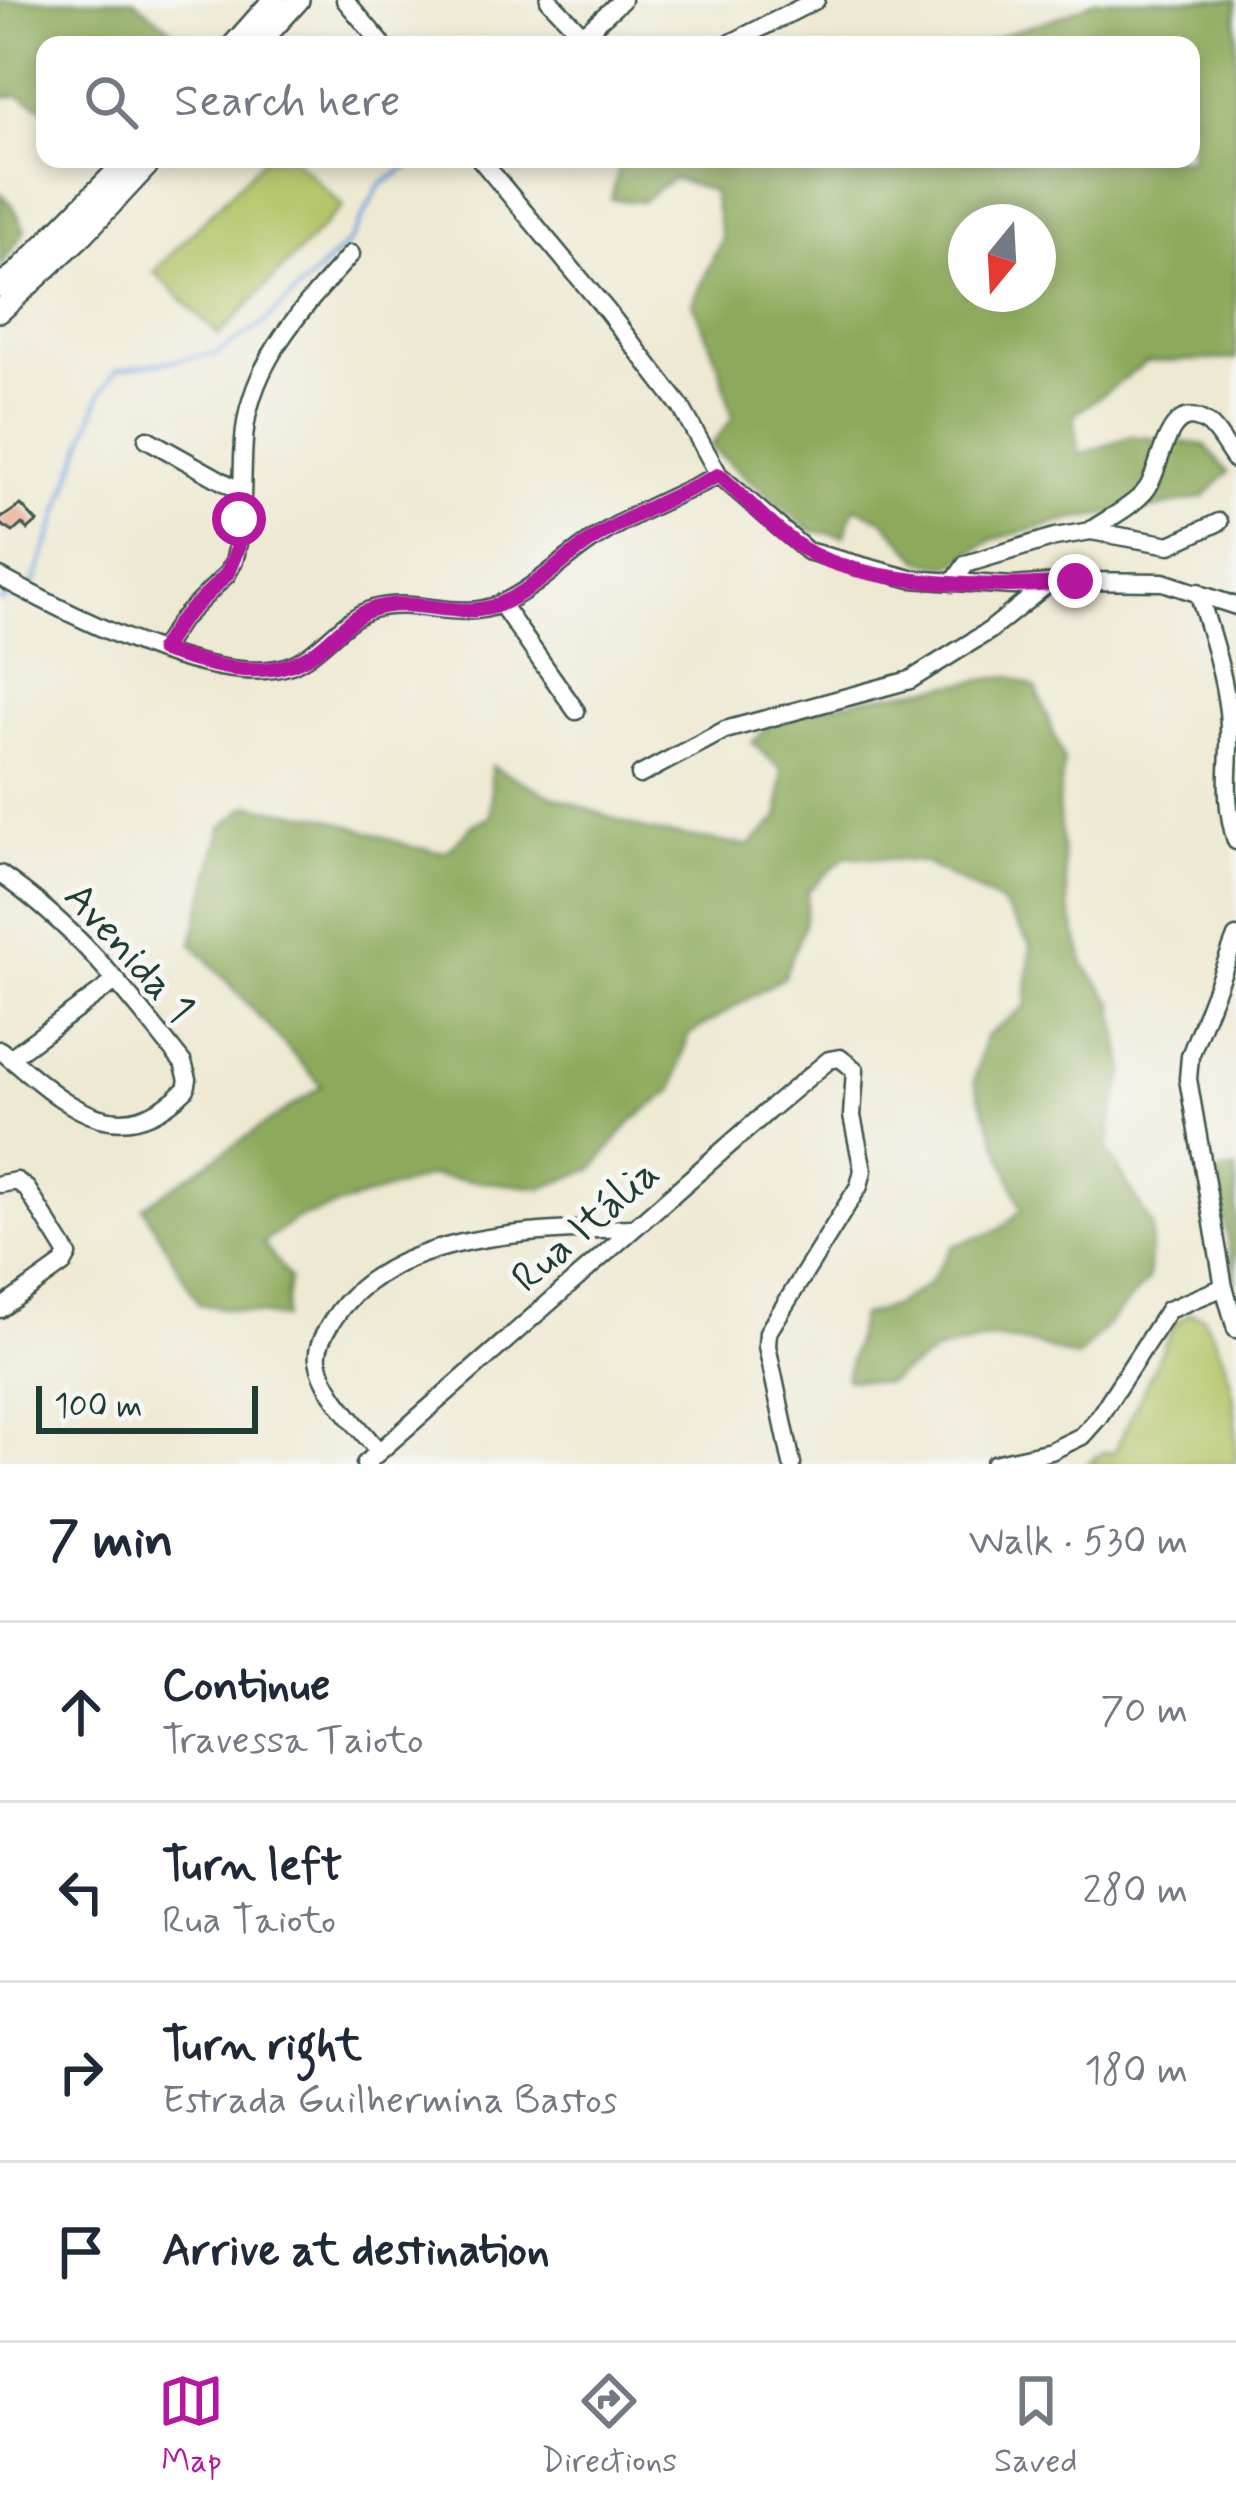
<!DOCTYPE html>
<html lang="en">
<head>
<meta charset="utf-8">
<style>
	:root { --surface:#fff; --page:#f6f6f7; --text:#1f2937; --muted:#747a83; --line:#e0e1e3; --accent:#b5179e }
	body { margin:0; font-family:Mynerve,sans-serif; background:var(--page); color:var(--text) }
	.compass { position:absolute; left:948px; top:204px; width:108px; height:108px; border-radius:50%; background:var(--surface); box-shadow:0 6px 18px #0003; rotate:198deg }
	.scale { position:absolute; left:36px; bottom:30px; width:222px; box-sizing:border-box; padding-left:12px; border:6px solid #1f3d34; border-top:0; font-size:33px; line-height:42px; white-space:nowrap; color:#1f3d34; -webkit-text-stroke:9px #f6f6f2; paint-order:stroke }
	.stop { position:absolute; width:36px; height:36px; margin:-27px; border:9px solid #b5179e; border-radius:50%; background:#fff }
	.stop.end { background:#b5179e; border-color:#fff; box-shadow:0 3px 12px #0008 }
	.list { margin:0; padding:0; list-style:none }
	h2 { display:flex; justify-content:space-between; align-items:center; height:156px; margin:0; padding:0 48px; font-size:51px }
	h2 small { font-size:39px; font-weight:400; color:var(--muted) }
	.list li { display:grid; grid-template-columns:78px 1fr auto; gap:36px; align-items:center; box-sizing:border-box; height:180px; padding:0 48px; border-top:3px solid var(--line) }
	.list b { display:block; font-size:45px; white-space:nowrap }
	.list p { margin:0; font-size:39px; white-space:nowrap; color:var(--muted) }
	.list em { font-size:39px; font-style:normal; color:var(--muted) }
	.icon { flex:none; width:66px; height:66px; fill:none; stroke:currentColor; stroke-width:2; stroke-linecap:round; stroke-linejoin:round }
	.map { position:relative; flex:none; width:1236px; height:1464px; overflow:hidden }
	.search { position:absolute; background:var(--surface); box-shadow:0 6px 18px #0003; left:36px; right:36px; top:36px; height:132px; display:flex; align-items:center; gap:30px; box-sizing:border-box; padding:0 42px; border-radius:24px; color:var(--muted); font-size:45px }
	.sheet { height:876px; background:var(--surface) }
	nav { display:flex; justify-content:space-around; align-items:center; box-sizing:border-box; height:168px; border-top:3px solid var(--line); background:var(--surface); font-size:33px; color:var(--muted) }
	nav a { display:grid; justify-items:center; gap:6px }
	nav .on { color:var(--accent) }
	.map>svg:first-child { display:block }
</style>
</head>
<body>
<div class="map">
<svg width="1236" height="1464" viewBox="0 0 1236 1464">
	<rect width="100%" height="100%" fill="#f6f6f2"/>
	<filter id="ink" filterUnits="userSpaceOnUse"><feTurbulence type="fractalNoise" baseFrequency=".00833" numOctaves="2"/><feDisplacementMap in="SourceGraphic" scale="24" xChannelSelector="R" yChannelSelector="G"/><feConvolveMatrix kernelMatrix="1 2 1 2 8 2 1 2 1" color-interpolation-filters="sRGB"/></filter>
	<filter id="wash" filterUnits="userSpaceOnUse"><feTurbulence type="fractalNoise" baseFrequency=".004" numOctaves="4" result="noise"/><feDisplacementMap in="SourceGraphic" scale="48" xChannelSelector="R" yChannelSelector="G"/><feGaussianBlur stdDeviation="2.7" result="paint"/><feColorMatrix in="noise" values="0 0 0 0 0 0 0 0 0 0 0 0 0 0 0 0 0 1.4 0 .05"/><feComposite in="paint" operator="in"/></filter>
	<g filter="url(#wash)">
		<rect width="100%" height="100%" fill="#eee9d2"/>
		<path fill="#b2c568" stroke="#68814e" stroke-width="3" d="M264 159H294L343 206 219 335 154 272Z
			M1190 1313 1203 1317C1236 1375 1236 1398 1236 1464H1087L1104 1452 1114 1453 1174 1325Z"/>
		<path fill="#8daa5c" stroke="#567448" stroke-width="3" fill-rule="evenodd" d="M0 0H134L191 45H45V109L19 95 0 98Z
			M1095 0H1236V359L1147 362 1074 415 1079 455 1132 436 1205 445 1228 473 1204 497 1156 508 1079 518 994 539 949 566 921 561 883 520 855 507 844 536 810 530 710 447 733 418 720 368 693 303 722 238 712 191 673 178 641 202 611 199 621 159H1191V45H980C1017 27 1059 21 1095 0ZM966 222H1038V294H966Z
			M0 193 13 206 25 230 0 268Z
			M1009 676 1036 688 1064 761 1058 806 1068 904 1085 966 1113 1002 1125 1073 1112 1116 1108 1151 1152 1225 1148 1280 1077 1358 1038 1345 992 1338 938 1351 886 1383 846 1379 861 1316 892 1307 928 1284 953 1246 999 1230 1022 1209 974 1082 985 1037 1026 1006 1031 946 1002 904 923 862 846 856 808 891 804 926 784 977 688 1035 673 1090 632 1121 593 1169 543 1188 430 1176 296 1219 263 1243 289 1278 284 1318 199 1304 143 1207 322 1086 192 943 222 827 248 805 328 818 412 847 446 852 474 824 491 817V766L549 795 649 831 749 846 779 817 782 770 752 743 777 718 860 699Z
			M1236 1169V1284L1216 1173Z"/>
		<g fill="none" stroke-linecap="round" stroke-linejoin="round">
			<path stroke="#73a4de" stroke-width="4.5" d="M29 587 34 584 101 392 117 370 216 354 263 324 351 240 379 186 420 159
				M0 601 19 591"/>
		</g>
		<g id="blocks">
			<path fill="#e9a68b" d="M21 505 37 522 28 530 22 524 13 532 0 524V519Z"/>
		</g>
	</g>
	<g filter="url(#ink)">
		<use href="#blocks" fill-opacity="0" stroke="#3e574c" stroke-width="3"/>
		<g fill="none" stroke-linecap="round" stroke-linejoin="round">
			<g stroke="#3e574c" stroke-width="21">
				<path id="minor" d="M345 0 383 45
					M549 0 592 45
					M572 45 622 0
					M727 45 816 0
					M480 159 607 311 681 407 719 475 807 551 911 579 1013 586 1075 581 1163 582 1236 606
					M147 439 240 491
					M1091 530C1109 518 1133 506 1146 490 1162 471 1165 396 1207 423 1218 430 1227 450 1236 461
					M0 577C66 613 217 692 291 665 322 653 342 618 373 609 415 597 459 622 500 604 535 589 565 557 597 537 635 512 679 495 719 475
					M953 583 966 564 1055 537 1091 531 1170 545 1219 522
					M1198 592C1210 631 1223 670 1228 711 1233 760 1220 789 1236 841
					M501 604 576 711
					M161 650 181 620 227 574 234 561C246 520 240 472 245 429 254 358 305 306 351 254
					M640 775 725 730 910 680 989 631 1045 586
					M0 874C77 927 125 990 183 1063L188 1079 186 1089C114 1160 59 1097 0 1050
					M1236 937 1190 1056 1188 1079 1224 1287 1236 1329
					M10 1058 117 980
					M0 1184 17 1181 27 1189 68 1255 63 1264 0 1309
					M379 1452C360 1427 323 1393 318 1360 316 1345 326 1331 334 1318 391 1231 537 1231 631 1228
					M365 1464 769 1110 829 1060 840 1058 855 1070 852 1116 863 1170 859 1186 768 1332 767 1346 792 1464
					M994 1464 1051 1451 1082 1436 1098 1418 1168 1310 1224 1287"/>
			</g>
			<g stroke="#3e574c" stroke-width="26">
				<path id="major" d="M234 45 274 0
					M257 45 298 0
					M0 286 17 273 129 159
					M0 311 83 234 153 159"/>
			</g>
			<use href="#minor" stroke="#fff" stroke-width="16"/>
			<use href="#major" stroke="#fff" stroke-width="21"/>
		</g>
	</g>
	<g fill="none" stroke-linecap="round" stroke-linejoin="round" filter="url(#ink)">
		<path stroke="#b5179e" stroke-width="15" d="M239 519 238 547 227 574 181 620 161 650C210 665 265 684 312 654 332 642 348 618 370 610 411 594 456 621 498 605 533 591 564 558 596 537 634 513 679 495 719 475 746 499 772 529 802 548 862 586 1007 591 1075 581"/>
	</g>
	<g text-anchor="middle" stroke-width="10" stroke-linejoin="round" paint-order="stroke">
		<g font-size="42" fill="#1f3d34" stroke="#f6f6f2">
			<text transform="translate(131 951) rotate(48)" y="15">Avenida 1</text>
			<text transform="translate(584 1224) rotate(-41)" y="15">Rua Itália</text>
		</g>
	</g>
</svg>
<svg class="compass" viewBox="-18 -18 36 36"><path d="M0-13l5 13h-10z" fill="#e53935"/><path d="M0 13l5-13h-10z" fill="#747a83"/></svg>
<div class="scale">100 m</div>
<div class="stop" style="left:239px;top:519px"></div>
<div class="stop end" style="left:1075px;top:581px"></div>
<div class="search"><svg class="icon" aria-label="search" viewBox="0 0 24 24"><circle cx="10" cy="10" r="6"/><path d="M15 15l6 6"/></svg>Search here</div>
</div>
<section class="sheet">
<h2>7 min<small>Walk · 530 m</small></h2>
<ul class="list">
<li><svg class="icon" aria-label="ahead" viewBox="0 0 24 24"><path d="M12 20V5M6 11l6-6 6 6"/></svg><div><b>Continue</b><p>Travessa Taioto</p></div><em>70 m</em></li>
<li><svg class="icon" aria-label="left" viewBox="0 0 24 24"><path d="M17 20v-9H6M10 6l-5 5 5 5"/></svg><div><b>Turn left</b><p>Rua Taioto</p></div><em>280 m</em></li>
<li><svg class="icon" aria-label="right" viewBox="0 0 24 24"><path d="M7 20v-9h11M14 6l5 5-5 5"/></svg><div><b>Turn right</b><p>Estrada Guilhermina Bastos</p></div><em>180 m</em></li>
<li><svg class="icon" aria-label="arrive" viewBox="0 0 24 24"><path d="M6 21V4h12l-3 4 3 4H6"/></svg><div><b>Arrive at destination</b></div></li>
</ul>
</section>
<nav>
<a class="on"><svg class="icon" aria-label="map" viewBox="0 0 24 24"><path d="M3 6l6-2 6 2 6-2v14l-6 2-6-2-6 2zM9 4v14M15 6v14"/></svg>Map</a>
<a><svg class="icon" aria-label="directions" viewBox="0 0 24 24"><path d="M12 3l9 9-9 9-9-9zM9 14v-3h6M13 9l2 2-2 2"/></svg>Directions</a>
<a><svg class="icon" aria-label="saved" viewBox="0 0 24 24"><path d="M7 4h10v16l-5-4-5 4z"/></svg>Saved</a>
</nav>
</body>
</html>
